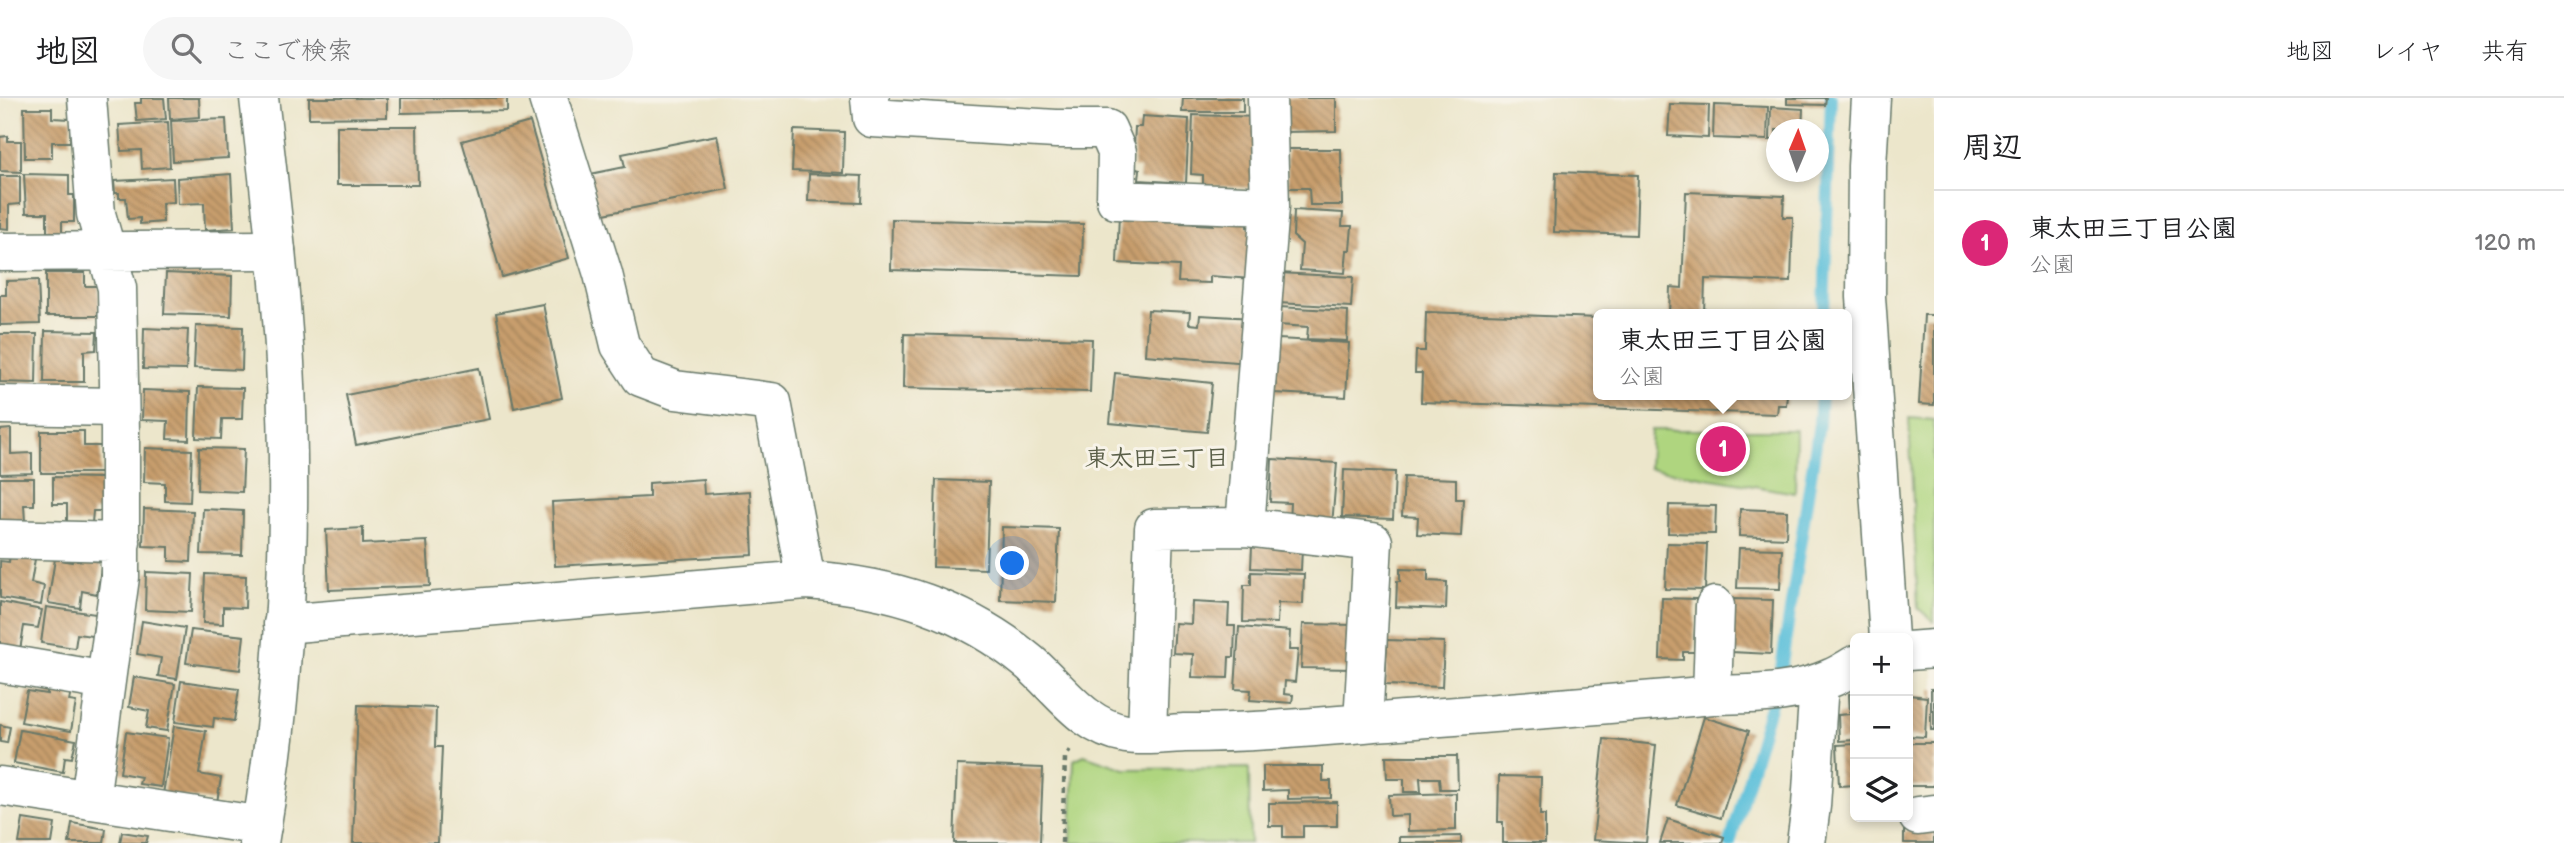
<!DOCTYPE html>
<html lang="ja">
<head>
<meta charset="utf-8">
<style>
	:root { --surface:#fff; --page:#f6f6f6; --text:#202124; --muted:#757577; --line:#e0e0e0; --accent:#db2777 }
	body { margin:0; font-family:"Balsamiq Sans","Klee One",sans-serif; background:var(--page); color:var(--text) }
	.controls { position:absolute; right:21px; bottom:21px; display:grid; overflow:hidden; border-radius:10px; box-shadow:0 4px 10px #0003 }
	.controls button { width:63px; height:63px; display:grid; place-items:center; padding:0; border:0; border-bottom:2px solid var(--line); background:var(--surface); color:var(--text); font:35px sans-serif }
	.compass { position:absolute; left:1766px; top:21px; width:63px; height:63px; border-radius:50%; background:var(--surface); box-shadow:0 4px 10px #0003; rotate:2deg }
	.you { position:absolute; left:1013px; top:466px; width:24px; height:24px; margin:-18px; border:5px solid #fff; border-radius:50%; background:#1a73e8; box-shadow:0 0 0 10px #1a73e833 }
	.badge { display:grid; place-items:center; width:46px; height:46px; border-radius:50%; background:var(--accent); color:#fff; font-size:23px; font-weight:700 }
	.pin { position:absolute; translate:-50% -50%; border:4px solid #fff; box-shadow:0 2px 7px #0006 }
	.popup { position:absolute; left:1593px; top:211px; width:259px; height:91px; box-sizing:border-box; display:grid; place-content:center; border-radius:10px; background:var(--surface); filter:drop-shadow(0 2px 5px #0005); font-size:23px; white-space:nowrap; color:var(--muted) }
	.popup b { font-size:26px; color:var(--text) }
	.popup::after { content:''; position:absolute; left:50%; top:100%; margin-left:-14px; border:14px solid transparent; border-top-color:var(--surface) }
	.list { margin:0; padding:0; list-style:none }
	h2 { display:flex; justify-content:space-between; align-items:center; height:91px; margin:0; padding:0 28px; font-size:30px }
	h2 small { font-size:23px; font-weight:400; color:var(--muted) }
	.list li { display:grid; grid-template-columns:46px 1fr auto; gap:21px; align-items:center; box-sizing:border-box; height:105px; padding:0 28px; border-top:2px solid var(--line) }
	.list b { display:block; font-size:26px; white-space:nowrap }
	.list p { margin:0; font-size:23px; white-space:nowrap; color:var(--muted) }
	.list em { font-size:23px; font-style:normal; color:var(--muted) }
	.icon { flex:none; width:38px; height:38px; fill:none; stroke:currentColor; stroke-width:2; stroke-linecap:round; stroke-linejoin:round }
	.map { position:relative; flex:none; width:1934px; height:745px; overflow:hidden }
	header { display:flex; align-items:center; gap:42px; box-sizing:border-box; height:98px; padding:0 35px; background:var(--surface); border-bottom:2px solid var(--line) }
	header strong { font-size:33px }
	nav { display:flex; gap:38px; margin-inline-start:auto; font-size:24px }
	.search { width:490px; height:63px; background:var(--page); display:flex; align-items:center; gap:18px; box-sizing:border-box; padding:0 24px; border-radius:38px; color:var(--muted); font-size:26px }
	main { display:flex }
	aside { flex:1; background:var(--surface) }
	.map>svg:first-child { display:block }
</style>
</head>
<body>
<header>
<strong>地図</strong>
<div class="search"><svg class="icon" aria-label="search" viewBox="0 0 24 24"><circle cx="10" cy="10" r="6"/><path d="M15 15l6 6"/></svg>ここで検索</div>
<nav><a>地図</a><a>レイヤ</a><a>共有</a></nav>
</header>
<main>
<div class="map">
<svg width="1934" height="745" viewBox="0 0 1934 745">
	<defs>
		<pattern id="building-back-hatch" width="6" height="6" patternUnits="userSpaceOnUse" patternTransform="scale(1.75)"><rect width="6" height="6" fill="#c89e6d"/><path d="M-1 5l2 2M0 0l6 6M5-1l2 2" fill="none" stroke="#a2825a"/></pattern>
	</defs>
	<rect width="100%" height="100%" fill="#f7f3e8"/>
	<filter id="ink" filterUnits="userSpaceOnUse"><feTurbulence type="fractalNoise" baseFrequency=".0143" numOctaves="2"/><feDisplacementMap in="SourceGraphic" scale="14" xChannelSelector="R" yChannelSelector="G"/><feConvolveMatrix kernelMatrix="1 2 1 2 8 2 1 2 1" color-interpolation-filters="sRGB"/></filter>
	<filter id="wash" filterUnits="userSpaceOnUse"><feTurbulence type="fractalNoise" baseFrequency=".00686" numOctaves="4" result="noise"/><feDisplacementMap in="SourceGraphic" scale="28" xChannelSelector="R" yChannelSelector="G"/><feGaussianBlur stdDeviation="1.57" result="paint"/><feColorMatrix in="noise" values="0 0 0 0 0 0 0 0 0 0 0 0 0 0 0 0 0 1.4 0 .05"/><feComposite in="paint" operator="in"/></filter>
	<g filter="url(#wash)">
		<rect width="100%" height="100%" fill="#ece6cb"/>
		<path fill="#afd57f" stroke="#67895a" stroke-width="2" d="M1909 320 1934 322V524L1918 510Z
			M1651 332H1796L1795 395 1649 370Z
			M1084 657 1125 671 1249 670 1250 745H1071L1074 662Z"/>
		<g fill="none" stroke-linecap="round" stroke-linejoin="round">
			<path stroke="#5cc0da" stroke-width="12" d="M1824 216 1831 0
				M1730 745 1781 571 1819 326 1821 297"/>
		</g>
		<g id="blocks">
			<path fill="url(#building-back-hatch)" d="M141 0H164L166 21 137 23 135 5H141Z
				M169 0H199L200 19 170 21Z
				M309 0H387V19L309 20Z
				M401 0H507V13L401 15Z
				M1183 0H1243V14H1182Z
				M1284 0H1336V33L1285 34Z
				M1787 0H1826L1825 7 1787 6Z
				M1670 6 1709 7 1708 40 1668 38Z
				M1714 7 1768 9 1767 42 1713 40Z
				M1771 9 1803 11 1802 32H1776V42H1770Z
				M24 10H52V20L71 21 70 44H52V60H25Z
				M1193 17 1259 19 1257 90 1203 88V77L1191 76Z
				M1142 18 1189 21 1186 85 1139 82 1140 71 1133 69 1135 29H1141Z
				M226 21 228 60 173 63 171 23Z
				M168 24 170 69 142 71 141 52 121 53 119 27Z
				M530 24 569 160 502 179 462 43Z
				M337 28H417L418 87H337Z
				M794 32 844 34 843 75 792 73Z
				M717 37 728 91 599 117 590 76 625 69 622 56Z
				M8 38V43H21V74L0 73V39Z
				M1287 51H1341L1342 107H1310L1309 90H1288Z
				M1556 74 1638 77 1636 137 1554 134Z
				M24 76 69 77V97H74V124H62V134H47V115H26Z
				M231 76 234 130 205 132 204 105 178 106 177 80Z
				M809 76 862 78 861 105 808 103Z
				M0 78H20V106L9 107V131L0 130Z
				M173 80 174 104 162 105 163 124 140 126V120L128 121 126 100H119V95H115L114 83Z
				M1686 94 1784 98 1783 119H1793L1791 184 1705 181 1704 216H1669L1670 189 1682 190Z
				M1294 112 1343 115 1342 128H1352L1350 152H1347L1345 175 1300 172 1302 146 1293 138Z
				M1119 116 1182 118 1181 125 1213 127V118L1247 120V129L1255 130 1253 181 1210 178V185L1178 184 1179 168 1117 165Z
				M892 121 1083 126 1082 178 891 172Z
				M46 175H85V188H99V218H46Z
				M166 175 232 178 231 218 164 216Z
				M1279 175 1353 179 1351 209 1278 205Z
				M38 182 40 226 0 227V197H6V183Z
				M543 206 562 300 514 310 496 215Z
				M1279 209 1348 213 1347 243 1307 241 1308 229 1278 227Z
				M1148 212 1190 214 1189 226 1199 227 1200 217 1253 220 1250 265 1145 257Z
				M1426 214 1599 220V297H1787L1786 307H1778L1777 316 1421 304 1422 275H1415L1416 253H1425Z
				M1924 217H1934V307L1919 306Z
				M196 228 243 229 242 272 194 270Z
				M144 230 188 232 186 272 143 271Z
				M45 233 97 234 96 252 84 253V284H44Z
				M0 236H37L36 285 0 284Z
				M904 236 1092 241 1090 294 903 290Z
				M1278 241 1349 245 1346 299 1275 295Z
				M479 270 489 321 356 347 346 297Z
				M1115 275 1212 285 1207 334 1110 325Z
				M198 289 243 290 242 321H222L221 341 196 340Z
				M143 292 190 294 189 342 167 341 168 323 142 322Z
				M11 331V356L32 355V375L0 376V332Z
				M41 333H84V348H101V375H41Z
				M145 350 192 352 190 404 165 403V385L144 384Z
				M199 350 244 351 242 394 198 392Z
				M1272 361 1337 365 1332 428 1289 425 1290 405 1270 404Z
				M1344 372 1395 374 1393 421 1342 419Z
				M53 379 101 380V413H93L92 425H67V406H53Z
				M1404 379 1456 381V401H1463L1461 438 1417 436 1418 419 1402 418Z
				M0 380H34V407H24L25 424H0Z
				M703 381 704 396 750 393 753 457 555 468 552 404 649 399V385Z
				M936 382 989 384 986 471 933 469Z
				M1669 407 1716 408 1715 436 1668 435Z
				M144 411 193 413 191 464 169 463V449L143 448Z
				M203 411 243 413 242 457 201 456Z
				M1740 411 1787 413 1786 440 1739 438Z
				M1002 429 1059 431 1056 504 1000 502Z
				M363 430V446L427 443 430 488 329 492 326 432Z
				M1667 445 1707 446 1705 492 1665 491Z
				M1252 448 1302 450 1301 472 1251 470Z
				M1739 450 1782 451 1780 491 1737 490Z
				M10 457 35 461 31 485 44 488 41 507 0 500V463L9 464Z
				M73 460 102 464 97 496 82 493 80 510 48 505 55 461 72 464Z
				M1400 471 1428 472V483L1447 484 1446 511 1396 509 1397 483H1400Z
				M146 474 193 476 191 514 145 512Z
				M1251 474 1304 476 1303 506 1278 505 1277 525 1243 524 1244 487H1251Z
				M205 476 246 478 245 510 223 509V526L203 525Z
				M1662 500 1696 501 1694 554H1683V562L1660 561Z
				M1733 501 1773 502 1771 556 1731 554Z
				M0 504 42 512 38 530 24 528 20 552 0 548Z
				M1192 504 1229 506 1228 528H1235L1234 559H1229L1228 580 1192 579 1193 556 1173 555 1175 525 1191 526Z
				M46 509 96 516 92 538 77 536 75 550 41 545Z
				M142 523 185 530 177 581 158 578 161 560 137 556Z
				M1303 526 1354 527 1352 571 1301 570Z
				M1239 529 1290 533 1289 552H1298L1295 584 1285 583 1284 596 1293 597 1292 605 1250 602 1251 592 1235 591Z
				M191 532 244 538 240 572 186 565Z
				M1387 542 1444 544 1442 589 1385 587Z
				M134 579 175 586 167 633 146 630 149 613 129 609Z
				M181 583 239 591 234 623 214 620 213 629 175 624Z
				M48 589 71 593 69 603 76 604 71 633 21 624 27 593 47 596Z
				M1931 591H1934V632H1931Z
				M1855 595V642L1839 643 1838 617 1850 616 1849 596Z
				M1908 597 1927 599 1925 639 1908 638Z
				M358 607 436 610 435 649H442L438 745H353Z
				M1704 619 1749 633 1721 720 1677 707Z
				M0 627 10 629 7 645 0 644Z
				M174 628 206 633 199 676 221 680 217 704 163 696Z
				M20 632 76 642 72 660 65 659 63 674 14 665Z
				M126 634 168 640 161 689 139 686 141 679 120 675Z
				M1604 641 1656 647 1646 745 1593 742Z
				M1908 645H1934V688H1908Z
				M1855 646V687L1839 688 1837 647Z
				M1386 658H1457L1458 691H1440L1439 680H1420L1421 694H1404V681H1387Z
				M957 667 1043 670 1040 745H954Z
				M1263 668H1323V683H1331V700L1288 701V692L1263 693Z
				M1499 678 1541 679 1540 717H1545V745H1503V724H1498Z
				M1456 695V732L1408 733V717L1390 718 1389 697Z
				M1337 704V728H1303V739H1283V728H1269V705Z
				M23 721 55 726 52 745H19Z
				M1668 721 1724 739 1722 745H1660Z
				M72 725 106 731 104 745H69Z
				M1904 733H1934V745H1904Z
				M122 734 148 738 146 745H120Z
				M1461 738V745H1399V739Z"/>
		</g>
	</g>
	<g filter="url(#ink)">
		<use href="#blocks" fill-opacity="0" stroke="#677869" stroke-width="2"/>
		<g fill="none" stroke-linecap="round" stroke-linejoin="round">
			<g stroke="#677869" stroke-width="41">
				<path id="minor" d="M87 0 96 116 117 190 120 333V479L90 702
					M548 0 603 176 620 247 641 279 675 292 772 304 806 482
					M870 0 872 20 1056 31H1107L1117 54 1116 102 1270 108
					M1267 0 1270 108 1245 429 1373 444 1363 625
					M1871 0 1867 68 1866 199 1889 540
					M0 154 276 152
					M0 307 119 309
					M0 441 121 444
					M283 526 806 482C891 488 964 510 1030 565 1060 591 1083 629 1126 636 1145 639 1166 636 1184 635 1244 635 1304 630 1364 625 1480 616 1596 608 1712 597 1753 596 1793 597 1831 580 1840 577 1847 571 1855 567
					M1908 553 1934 551
					M0 565 106 583
					M1712 597 1715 508
					M1147 636 1154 430 1245 429
					M0 688 262 728
					M1918 718 1934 716
					M1806 745 1811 708 1819 585"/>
			</g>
			<g stroke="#677869" stroke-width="41">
				<path id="tertiary" d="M259 745C286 587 293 424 285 264 280 176 269 88 259 0"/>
			</g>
			<path stroke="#677869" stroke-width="4.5" stroke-dasharray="5 5" stroke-linecap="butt" d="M1062 745 1065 660 1070 652"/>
			<use href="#minor" stroke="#fff" stroke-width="38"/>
			<use href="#tertiary" stroke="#fff" stroke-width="38"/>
		</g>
	</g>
	<g text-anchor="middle" stroke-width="6" stroke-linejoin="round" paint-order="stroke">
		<g font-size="24" font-weight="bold" fill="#5a5f48" stroke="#f7f3e8">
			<text x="1157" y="368">東太田三丁目</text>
		</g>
	</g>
</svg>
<div class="controls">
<button>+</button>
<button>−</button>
<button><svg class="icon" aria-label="layers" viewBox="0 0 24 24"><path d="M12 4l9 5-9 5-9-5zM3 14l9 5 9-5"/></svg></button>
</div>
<svg class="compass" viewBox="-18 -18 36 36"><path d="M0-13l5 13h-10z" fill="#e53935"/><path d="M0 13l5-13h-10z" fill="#757577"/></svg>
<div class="you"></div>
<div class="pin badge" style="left:1723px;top:351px">1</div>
<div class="popup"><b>東太田三丁目公園</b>公園</div>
</div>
<aside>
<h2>周辺<small></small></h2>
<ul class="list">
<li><span class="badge">1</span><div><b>東太田三丁目公園</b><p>公園</p></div><em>120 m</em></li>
</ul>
</aside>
</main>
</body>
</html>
